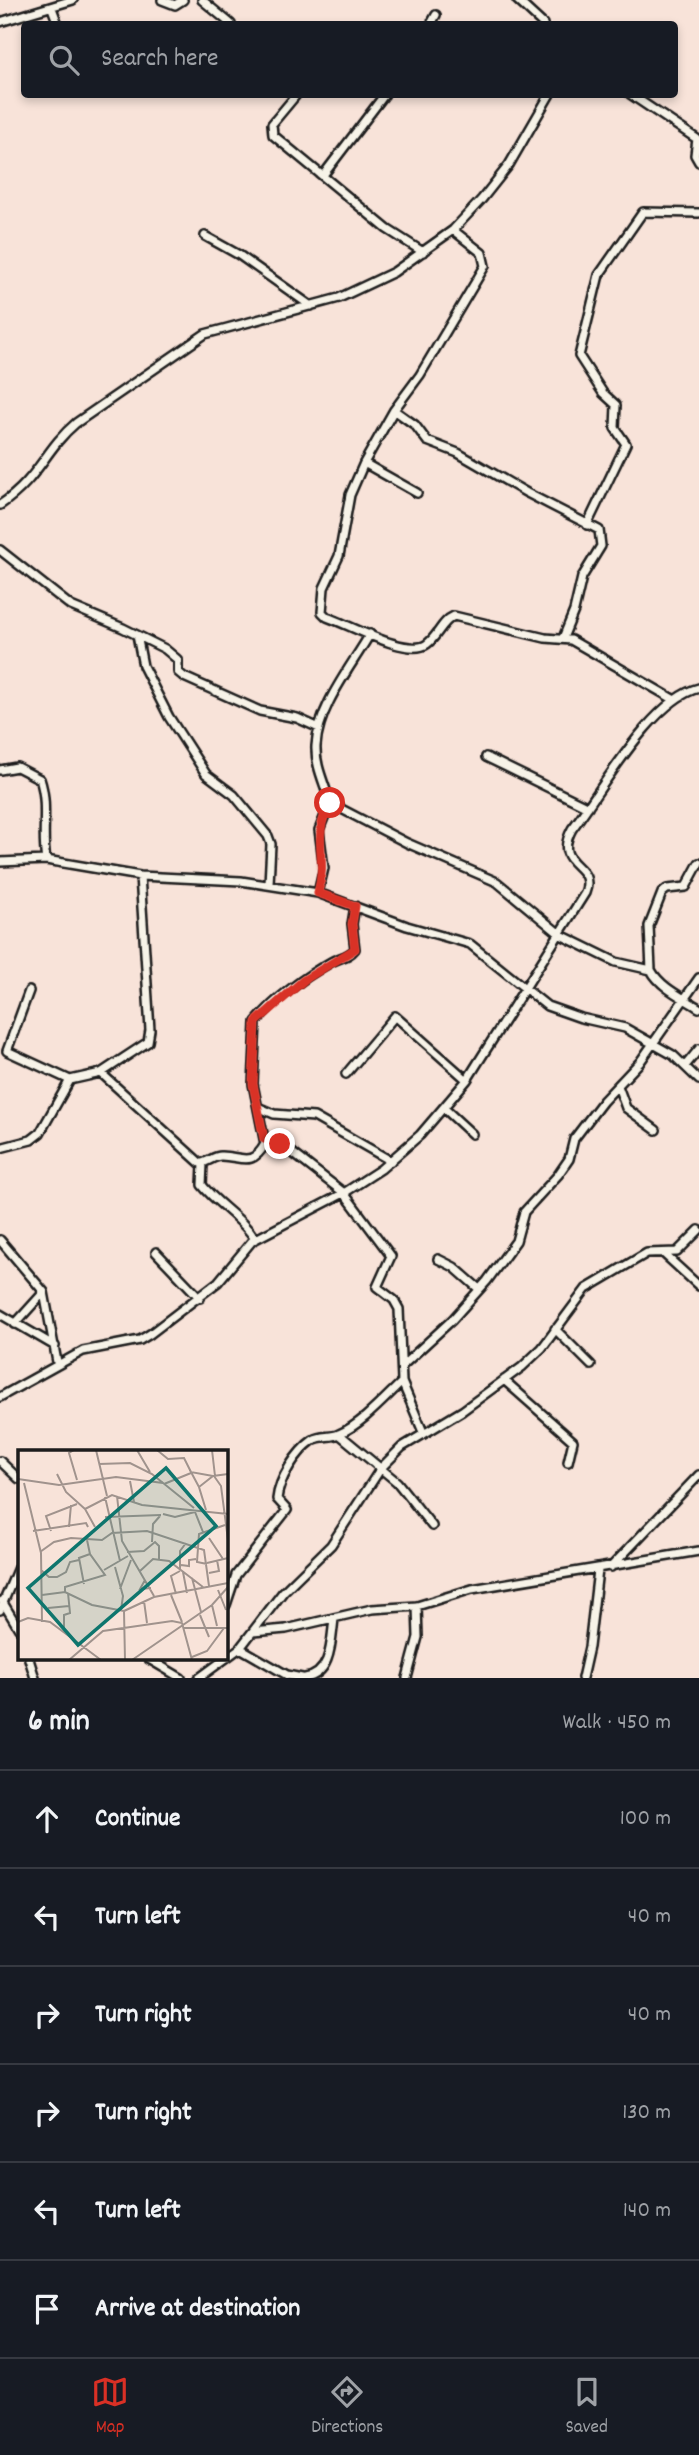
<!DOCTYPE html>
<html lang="en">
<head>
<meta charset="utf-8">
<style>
	:root { --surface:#171b24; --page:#20242c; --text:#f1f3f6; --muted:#9ea1a6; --line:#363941; --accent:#d93025 }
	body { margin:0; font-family:Dekko,sans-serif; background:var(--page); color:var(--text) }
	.stop { position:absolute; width:21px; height:21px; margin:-16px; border:5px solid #d93025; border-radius:50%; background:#fff }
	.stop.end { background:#d93025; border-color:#fff; box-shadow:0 2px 7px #0008 }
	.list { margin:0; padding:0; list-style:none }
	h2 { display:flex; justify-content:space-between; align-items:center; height:91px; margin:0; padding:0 28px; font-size:30px }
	h2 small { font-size:23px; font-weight:400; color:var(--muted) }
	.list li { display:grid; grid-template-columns:46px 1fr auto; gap:21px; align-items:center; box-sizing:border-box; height:98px; padding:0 28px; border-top:2px solid var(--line) }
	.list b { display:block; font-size:26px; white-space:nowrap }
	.list em { font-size:23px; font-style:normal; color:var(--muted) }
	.icon { flex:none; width:38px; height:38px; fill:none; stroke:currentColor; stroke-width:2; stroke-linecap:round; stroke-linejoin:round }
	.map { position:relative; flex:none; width:699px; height:1678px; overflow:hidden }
	.search { position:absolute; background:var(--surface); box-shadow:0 4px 10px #0003; left:21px; right:21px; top:21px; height:77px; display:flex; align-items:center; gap:18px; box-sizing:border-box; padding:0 24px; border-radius:7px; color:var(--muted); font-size:26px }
	.sheet { height:679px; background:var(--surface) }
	nav { display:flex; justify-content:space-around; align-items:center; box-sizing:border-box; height:98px; border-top:2px solid var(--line); background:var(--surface); font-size:19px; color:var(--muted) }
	nav a { display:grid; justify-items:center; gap:4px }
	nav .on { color:var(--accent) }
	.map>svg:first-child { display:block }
</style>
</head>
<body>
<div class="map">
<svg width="699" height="1678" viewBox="0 0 699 1678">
	<rect width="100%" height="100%" fill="#f8e3d9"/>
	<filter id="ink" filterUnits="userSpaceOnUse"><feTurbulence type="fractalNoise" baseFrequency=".0143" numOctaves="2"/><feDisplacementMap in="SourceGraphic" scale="14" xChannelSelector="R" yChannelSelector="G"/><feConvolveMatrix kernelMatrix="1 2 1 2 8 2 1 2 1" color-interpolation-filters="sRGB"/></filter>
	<g filter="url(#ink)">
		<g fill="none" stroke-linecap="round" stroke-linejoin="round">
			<g stroke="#1c1c1c" stroke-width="12">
				<path id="minor" d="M162 0 175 5 183 0
					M202 0 231 24
					M517 0 543 24
					M52 8 58 24
					M0 22 73 0
					M431 24 436 15
					M297 94 272 124 273 135 387 229 423 252
					M630 94 697 139 695 155 699 162
					M324 174 385 94
					M453 230 482 253 485 266 420 375 394 410 364 463 350 495 339 556 324 588 322 612 327 617C348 624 408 658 427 644 438 636 442 621 454 616L545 638 571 640 673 699
					M205 236 239 255 311 306
					M394 410 415 425 427 441 458 453 527 493 599 530 601 546 582 577 574 611 563 638
					M364 463 417 493
					M0 505C39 479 44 450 76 423L205 334 339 298 394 272 453 230 482 199 509 165 550 94
					M587 525 626 444 615 428 616 405 603 393 579 356 599 275 643 212 699 213
					M0 550 71 606 123 628 165 649 178 660V672L184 677 260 711 297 718 319 728
					M137 635 143 666 169 717 206 774 234 795 268 836 271 844 269 884
					M486 757 588 807
					M0 770 17 767 40 779C49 805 41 833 46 860
					M330 803 407 843 497 882 561 935 616 962 651 970
					M0 862 46 860 140 876 241 881 318 893 407 926 470 944 547 1006 581 1018 625 1028 673 1055 699 1080
					M699 863 686 887 667 889 662 893 649 926 651 970C661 988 682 997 699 1008
					M318 893 324 868 319 830 330 803C325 784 315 766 316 746 318 707 351 667 370 634
					M29 991 7 1051 70 1080
					M685 1066 699 1049
					M101 1073 200 1163C208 1163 213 1156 221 1156 240 1156 252 1168 265 1144L253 1084 256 1022C274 999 306 976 331 962 340 957 349 957 355 949L352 924 355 906
					M346 1074 395 1016 467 1080
					M618 1086 626 1108 656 1130
					M260 1108 274 1114 314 1117 391 1161
					M445 1109 472 1134
					M264 1139 285 1147 344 1193 391 1256 377 1287 394 1300 399 1309 402 1382 423 1432
					M0 1148 31 1140 40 1133 70 1080 101 1073 148 1042 150 1030 140 876
					M203 1164 202 1185C218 1205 242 1218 255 1239
					M0 1240 44 1292 57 1362
					M156 1252 200 1298
					M663 1253 699 1286
					M438 1259 454 1267 479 1289
					M0 1314 55 1346
					M15 1324 44 1292
					M555 1329 591 1365
					M403 1365 452 1320 487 1281 516 1241 524 1212 558 1175 569 1159 574 1139 603 1101 640 1062 699 978
					M504 1380 573 1441 568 1462
					M0 1397 83 1351 140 1340 150 1334 218 1282 252 1241 344 1193 381 1169 420 1135 467 1080 585 893C597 862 551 868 572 829 602 790 652 699 699 688
					M339 1434 397 1482 432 1526
					M0 1461 19 1479
					M611 1567 699 1475
					M2 1601 19 1629
					M226 1605 236 1575 287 1510 277 1499C279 1479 296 1452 313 1440 321 1435 331 1438 339 1434 362 1424 384 1399 402 1382
					M0 1610 19 1565
					M253 1632 286 1629 372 1609 417 1606 472 1589 699 1551
					M240 1648 287 1675 302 1678
					M29 1659 35 1678
					M149 1659 181 1678
					M199 1678 240 1648 283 1592 331 1545 381 1468 402 1447 462 1411 522 1367 542 1348 586 1289 647 1253 677 1252 699 1230
					M305 1678C332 1674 331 1641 334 1619
					M407 1678 418 1637 417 1606
					M582 1678 589 1647 598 1570"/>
			</g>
			<use href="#minor" stroke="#f7f3e8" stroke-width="7"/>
		</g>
	</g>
	<g fill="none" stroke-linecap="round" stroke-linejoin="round" filter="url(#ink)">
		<path stroke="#d93025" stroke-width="9" d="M280 1144 264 1139 253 1084 256 1022 304 980 355 949 352 924 355 906 318 893C328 855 311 838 330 803"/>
	</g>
	<g transform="translate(18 1450)">
		<rect width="210" height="210" fill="#f8e3d9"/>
		<path fill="none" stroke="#a0938d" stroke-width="2" d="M56 0 51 3 59 30M78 0 89 46M119 0 132 22M139 0 150 9 166 8 173 22M194 0 197 26M81 14 112 13 134 24 176 58M39 24 48 42 67 59M196 26 203 36 210 90M0 29 41 35 98 27 145 33M112 31 116 52M6 33 23 103 24 172M146 34 173 23M181 37 173 22 195 26M99 46 104 91 136 146M87 47 102 111M188 60 181 37 195 26 210 24M145 64 157 67 177 62 185 82M87 67 143 65M51 77 53 55M77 77 67 59 94 45 124 55 210 64M15 81 68 73 70 77M33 81 28 66 59 54M191 88 205 109M134 92 135 74 142 66M22 102 36 92 53 88 84 90 94 83 129 81 186 100 191 136M109 102 126 101 137 92 141 96V110M189 113 210 108M189 114 179 112 181 84 207 75M163 115 171 116V110L178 109M97 117 105 146 103 160M162 119V101L168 93M23 120 31 127H39L48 122 52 112 61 110M86 120 110 106M122 121 135 109 151 111 185 137M165 122 169 143M191 123 201 121 199 110M174 128 183 162M127 130 122 139 133 138M66 134 61 108 72 104M102 139 113 110M200 140 208 160M47 142V137L87 125 72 104 69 90M158 144 153 126 162 121M24 145 47 142 74 155 106 161M153 145 164 172M126 151 129 173M194 155 199 176M30 158 51 156M182 165 191 187M0 172 10 168 32 172 83 210M166 178H210M46 180V165L52 163 50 143M174 207 189 201 206 178M51 210 85 181 154 171 164 173 174 210M107 210 106 161 136 147 210 133M114 210 194 155 210 137"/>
		<path fill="#0f766e" fill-opacity="0.15" stroke="#0f766e" stroke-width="3.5" d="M148 18 198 76 60 195 10 138Z"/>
		<rect width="210" height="210" fill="none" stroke="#1c1c1c" stroke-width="3.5"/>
	</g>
</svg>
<div class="stop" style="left:330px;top:803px"></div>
<div class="stop end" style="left:280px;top:1144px"></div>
<div class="search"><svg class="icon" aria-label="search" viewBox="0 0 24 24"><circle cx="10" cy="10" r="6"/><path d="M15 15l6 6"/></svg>Search here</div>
</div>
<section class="sheet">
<h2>6 min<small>Walk · 450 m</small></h2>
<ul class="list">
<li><svg class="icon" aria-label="ahead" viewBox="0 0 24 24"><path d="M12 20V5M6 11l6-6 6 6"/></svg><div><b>Continue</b></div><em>100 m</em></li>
<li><svg class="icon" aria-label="left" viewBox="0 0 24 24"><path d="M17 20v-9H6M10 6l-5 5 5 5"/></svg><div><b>Turn left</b></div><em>40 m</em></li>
<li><svg class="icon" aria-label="right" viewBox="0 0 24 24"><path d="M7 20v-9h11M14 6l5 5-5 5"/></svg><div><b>Turn right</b></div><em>40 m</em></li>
<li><svg class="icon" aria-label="right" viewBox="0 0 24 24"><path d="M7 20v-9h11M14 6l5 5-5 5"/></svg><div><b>Turn right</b></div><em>130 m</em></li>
<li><svg class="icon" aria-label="left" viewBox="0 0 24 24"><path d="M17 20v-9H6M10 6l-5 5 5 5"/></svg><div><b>Turn left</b></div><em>140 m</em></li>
<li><svg class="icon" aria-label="arrive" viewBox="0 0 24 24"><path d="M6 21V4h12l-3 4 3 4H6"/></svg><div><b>Arrive at destination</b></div></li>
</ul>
</section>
<nav>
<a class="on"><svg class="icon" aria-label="map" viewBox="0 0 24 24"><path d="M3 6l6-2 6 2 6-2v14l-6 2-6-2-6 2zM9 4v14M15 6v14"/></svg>Map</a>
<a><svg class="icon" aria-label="directions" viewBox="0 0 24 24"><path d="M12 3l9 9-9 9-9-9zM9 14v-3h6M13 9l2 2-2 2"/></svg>Directions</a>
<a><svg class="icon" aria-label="saved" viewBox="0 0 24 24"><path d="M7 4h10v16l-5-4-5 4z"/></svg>Saved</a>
</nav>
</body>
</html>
